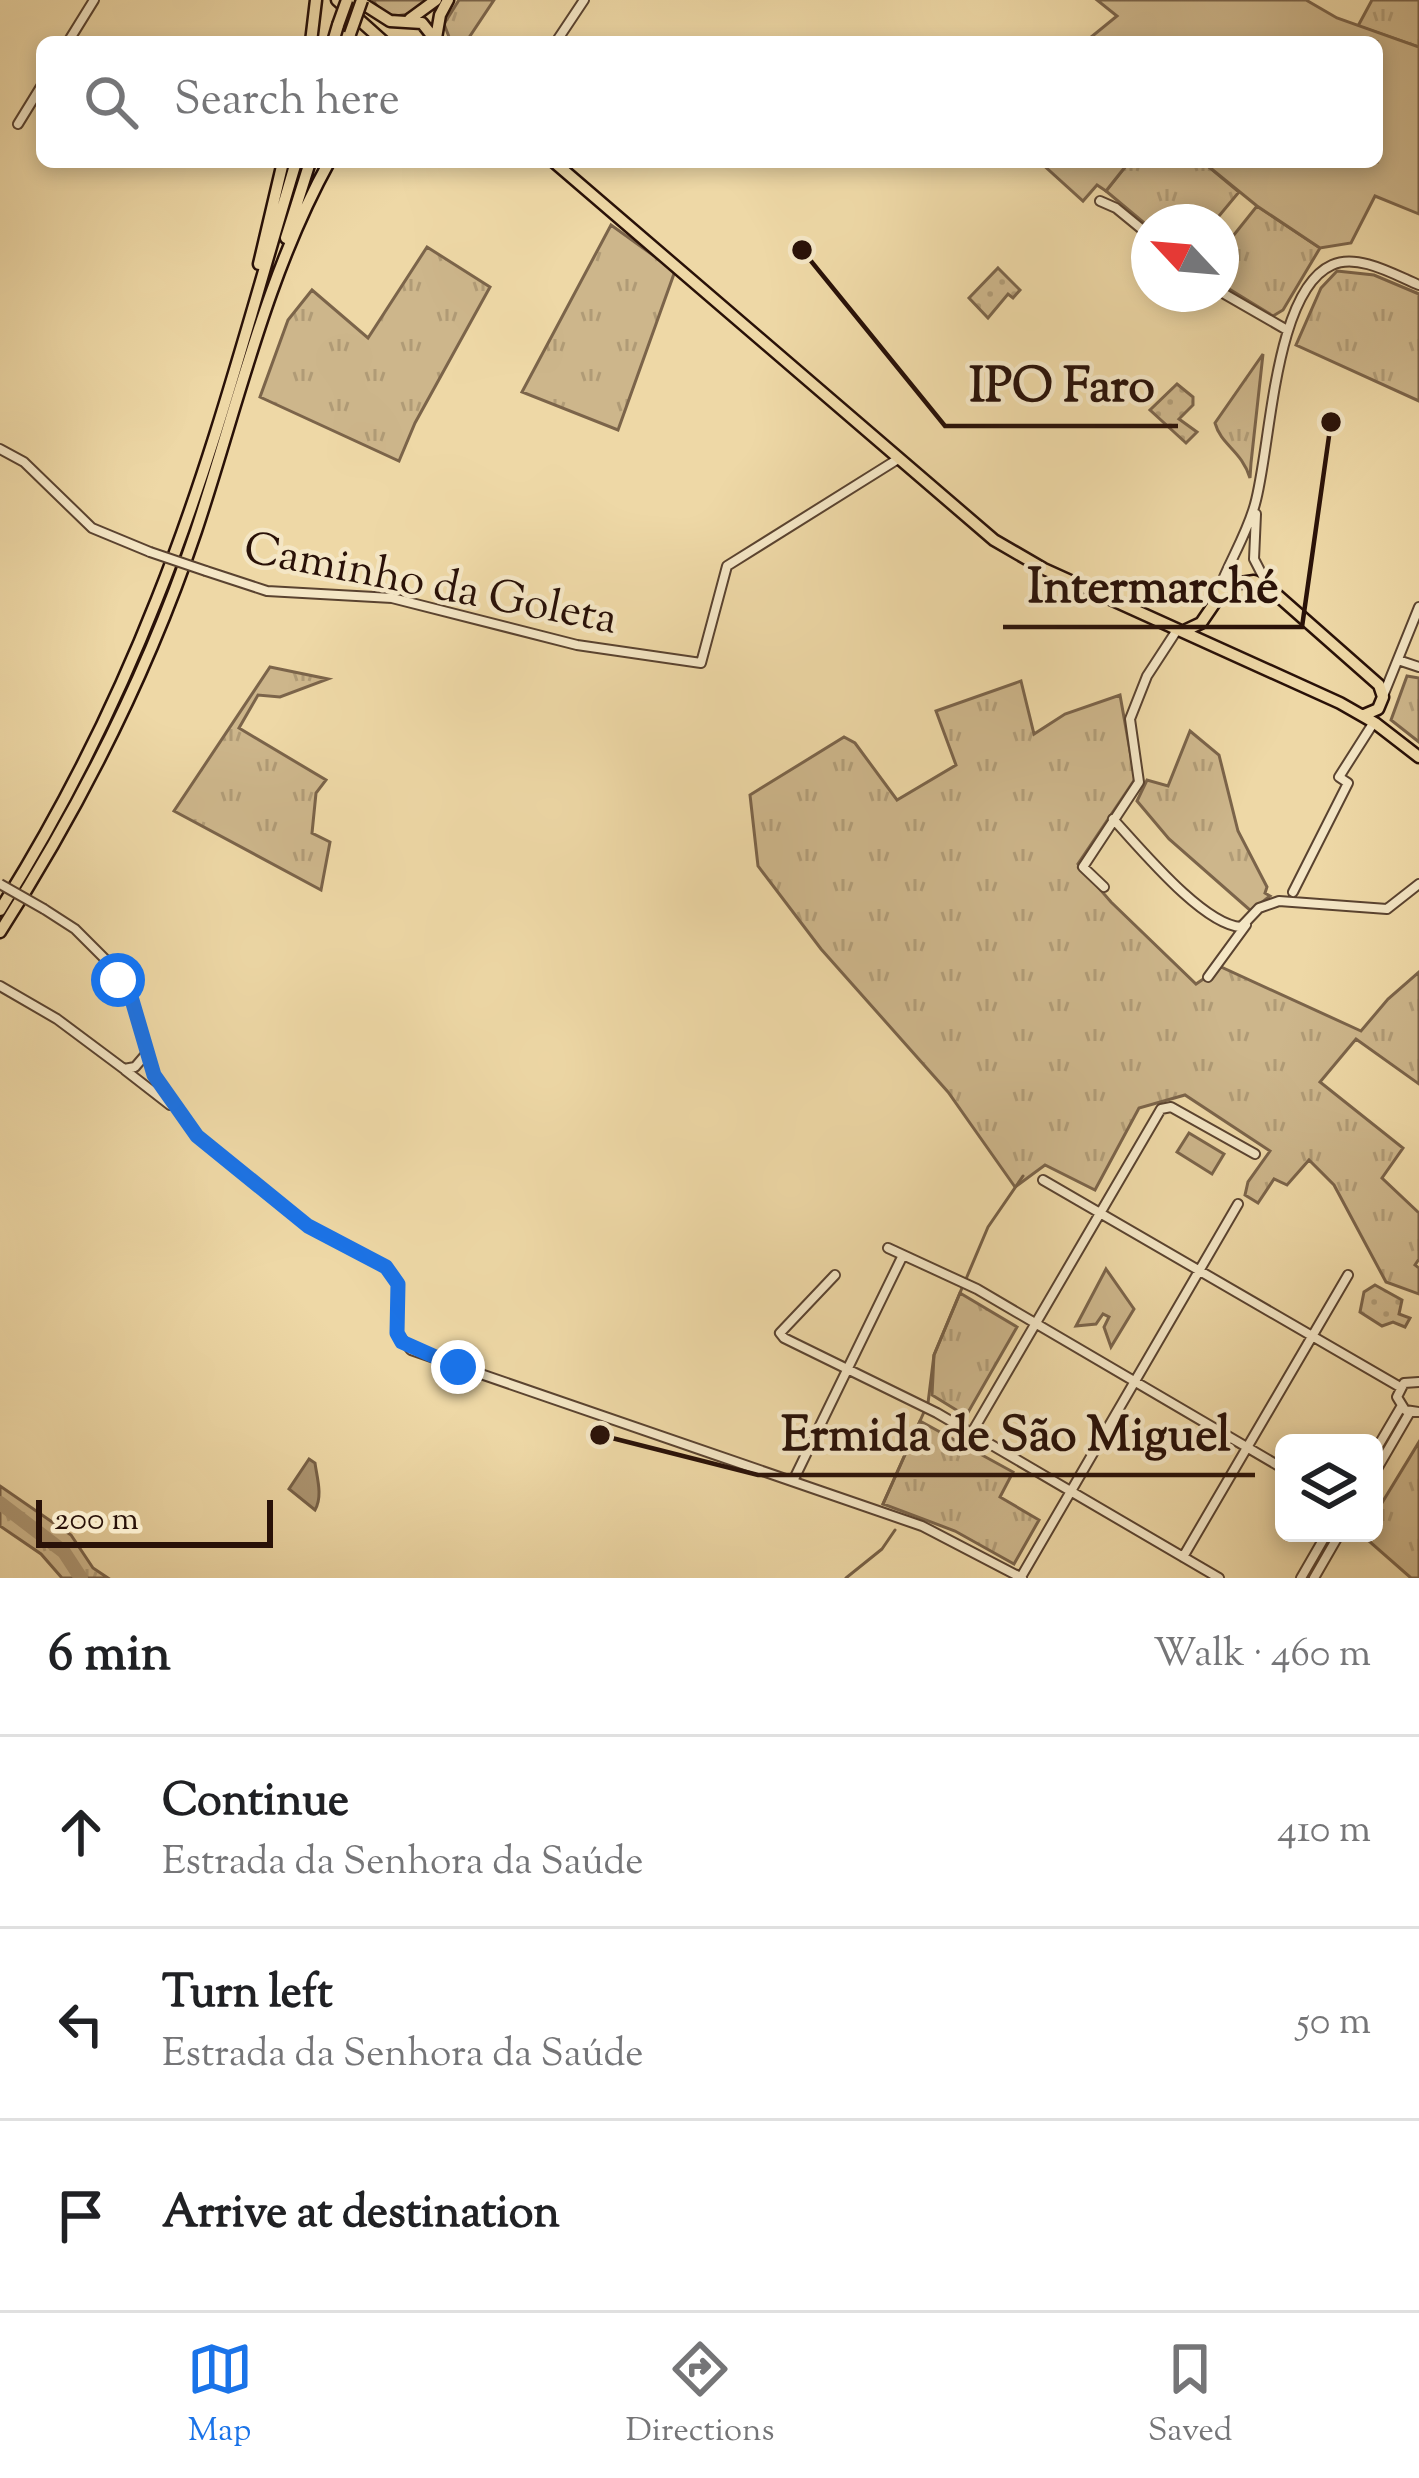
<!DOCTYPE html>
<html lang="en">
<head>
<meta charset="utf-8">
<style>
	:root { --surface:#fff; --page:#f6f6f6; --text:#202124; --muted:#757577; --line:#e0e0e0; --accent:#1a73e8 }
	body { margin:0; font-family:"Sorts Mill Goudy",serif; background:var(--page); color:var(--text) }
	.controls { position:absolute; right:36px; bottom:36px; display:grid; overflow:hidden; border-radius:18px; box-shadow:0 6px 18px #0003 }
	.controls button { width:108px; height:108px; display:grid; place-items:center; padding:0; border:0; border-bottom:3px solid var(--line); background:var(--surface); color:var(--text); font:60px sans-serif }
	.compass { position:absolute; left:1131px; top:204px; width:108px; height:108px; border-radius:50%; background:var(--surface); box-shadow:0 6px 18px #0003; rotate:296deg }
	.scale { position:absolute; left:36px; bottom:30px; width:237px; box-sizing:border-box; padding-left:12px; border:6px solid #291108; border-top:0; font-size:33px; line-height:42px; white-space:nowrap; color:#291108; -webkit-text-stroke:9px #f4e6c5; paint-order:stroke }
	.stop { position:absolute; width:36px; height:36px; margin:-27px; border:9px solid #1a73e8; border-radius:50%; background:#fff }
	.stop.end { background:#1a73e8; border-color:#fff; box-shadow:0 3px 12px #0008 }
	.list { margin:0; padding:0; list-style:none }
	h2 { display:flex; justify-content:space-between; align-items:center; height:156px; margin:0; padding:0 48px; font-size:51px }
	h2 small { font-size:39px; font-weight:400; color:var(--muted) }
	.list li { display:grid; grid-template-columns:78px 1fr auto; gap:36px; align-items:center; box-sizing:border-box; height:192px; padding:0 48px; border-top:3px solid var(--line) }
	.list b { display:block; font-size:45px; white-space:nowrap }
	.list p { margin:0; font-size:39px; white-space:nowrap; color:var(--muted) }
	.list em { font-size:39px; font-style:normal; color:var(--muted) }
	.icon { flex:none; width:66px; height:66px; fill:none; stroke:currentColor; stroke-width:2; stroke-linecap:round; stroke-linejoin:round }
	.map { position:relative; flex:none; width:1419px; height:1578px; overflow:hidden }
	.search { position:absolute; background:var(--surface); box-shadow:0 6px 18px #0003; left:36px; right:36px; top:36px; height:132px; display:flex; align-items:center; gap:30px; box-sizing:border-box; padding:0 42px; border-radius:18px; color:var(--muted); font-size:45px }
	.sheet { height:732px; background:var(--surface) }
	nav { display:flex; justify-content:space-around; align-items:center; box-sizing:border-box; height:168px; border-top:3px solid var(--line); background:var(--surface); font-size:33px; color:var(--muted) }
	nav a { display:grid; justify-items:center; gap:6px }
	nav .on { color:var(--accent) }
	.map>svg:first-child { display:block }
</style>
</head>
<body>
<div class="map">
<svg width="1419" height="1578" viewBox="0 0 1419 1578">
	<defs>
		<pattern id="grass-tufts" width="24" height="20" patternUnits="userSpaceOnUse" patternTransform="scale(3)"><rect width="24" height="20" fill="#cdb68b"/><path d="M3 7l-1-3M5 7V3M7 7l1-3M15 17l-1-3M17 17v-4M19 17l1-3" fill="none" stroke="#b09b76"/></pattern>
		<pattern id="garden-dots" width="8" height="8" patternUnits="userSpaceOnUse" patternTransform="scale(3)"><rect width="8" height="8" fill="#cdb68b"/><path d="M2 2h.1M6 6h.1" fill="none" stroke="#b09b76" stroke-width="1.8" stroke-linecap="round"/></pattern>
	</defs>
	<rect width="100%" height="100%" fill="#eed8a6"/>
	<filter id="stains"><feTurbulence type="fractalNoise" baseFrequency=".00167" numOctaves="4"/><feColorMatrix values="0 0 0 0 .2 0 0 0 0 .09 0 0 0 0 .02 0 0 0 .5 -.17"/></filter>
	<radialGradient id="worn" r=".72"><stop offset=".6" stop-color="#630" stop-opacity="0"/><stop offset="1" stop-color="#630" stop-opacity=".3"/></radialGradient>
	<path fill="url(#grass-tufts)" stroke="#7b644a" stroke-width="3" d="M373 0H429C411 18 386 23 373 0Z
		M459 0H494L466 42H451L444 24Z
		M1372 0H1419V47L1358 26Z
		M1129 162H1203L1239 192 1214 222H1149V227L1106 191Z
		M1257 206 1320 248 1283 310 1273 316 1221 284V251Z
		M611 225 675 271 618 430 522 392Z
		M427 247 490 287 415 423 399 461 260 397 288 320 312 290 368 338Z
		M1337 271 1374 275 1419 294V401L1296 345 1321 288Z
		M1263 354 1251 463 1250 478C1242 451 1221 445 1215 423Z
		M270 667 328 679 280 697 258 695 239 728 326 780 316 793 312 833 330 842 321 890 174 811Z
		M1407 676 1419 678V742L1391 720Z
		M1021 681 1034 734 1065 714 1120 695 1135 779 1078 864 1111 902 1196 984 1221 967 1361 1031 1388 999 1419 972V1084L1356 1039 1320 1082 1403 1148 1382 1178 1419 1213V1259L1415 1265 1419 1268V1294L1386 1282 1334 1185 1309 1160 1287 1185 1274 1179 1258 1203 1245 1195 1248 1182 1270 1151 1185 1095 1139 1108 1095 1190 1045 1165 1015 1187 948 1092 821 949 758 866 750 795 844 737 855 743 897 800 956 765 936 711Z
		M1190 731 1219 755 1238 831 1267 887 1265 893 1270 896 1251 911 1169 839 1137 801 1147 780 1168 786Z
		M960 1293 1017 1327 966 1416 932 1395 934 1355Z
		M920 1421 1013 1472 1000 1497 1039 1520 1014 1564 955 1531 883 1504Z
		M1419 1442V1578H1411L1362 1535 1374 1533V1516Z
		M0 1486 71 1535 93 1568 108 1578H62L41 1554 0 1526Z"/>
	<path fill="#cdb68b" stroke="#7b644a" stroke-width="3" d="M1097 0H1306L1337 18 1419 47V214L1375 196 1351 243 1320 248 1257 206 1203 162H1377V42H1085L1117 16Z
		M1040 162H1129L1106 191 1097 185 1083 201Z
		M1189 1133 1224 1154 1212 1174 1177 1152Z
		M1106 1269 1134 1309 1111 1347 1104 1327 1109 1317 1103 1314 1096 1324 1076 1326Z"/>
	<path fill="url(#garden-dots)" stroke="#7b644a" stroke-width="3" d="M998 268 1020 290 1013 298 1008 294 988 318 969 298Z
		M1177 384 1193 397V405L1179 419 1197 432 1186 443 1150 410Z
		M1375 1285 1402 1300 1399 1314 1410 1318 1405 1327 1393 1322 1382 1326 1360 1312 1364 1292Z"/>
	<path fill="#ab9470" stroke="#776046" stroke-width="3" d="M309 1459 315 1463C317 1478 323 1496 315 1510L289 1489Z"/>
	<g fill="none" stroke-linecap="round" stroke-linejoin="round">
		<path stroke="#776046" stroke-width="3" d="M966 1279 988 1227 1023 1176
			M928 1403 934 1355 962 1288
			M883 1504 924 1412
			M846 1578 882 1549 895 1530"/>
		<path stroke="#ab9470" stroke-width="14" d="M0 1503 64 1552 81 1578"/>
		<g stroke="#5a4330" stroke-width="12">
			<path id="minor" d="M68 42 94 0
				M556 42 584 0
				M18 124 42 85
				M1100 201 1116 208 1149 235
				M1221 292 1287 330
				M0 449 24 462 92 528 150 552
				M1256 514 1254 559 1268 586
				M206 571 267 591 392 598 577 645 701 663 727 566 898 459
				M1219 589C1230 560 1247 534 1255 504 1271 449 1273 291 1332 265 1358 253 1395 275 1419 285
				M1398 660 1419 667
				M1383 696 1419 607
				M1113 819C1140 848 1203 925 1241 927L1259 908 1279 901 1387 909 1419 884
				M1104 887 1083 867 1139 782 1130 719 1147 676 1177 630
				M1293 892 1348 783 1339 777 1374 722
				M44 909 75 929 105 959 132 1000 154 1075 197 1136 308 1226 386 1267 398 1284 397 1333 411 1350 922 1526 1022 1578
				M1208 977 1246 925
				M0 986 57 1019 124 1069 135 1067 147 1053
				M125 1070 170 1105
				M1043 1180 1400 1387
				M888 1248 977 1289 1284 1469
				M835 1275 780 1333 784 1338 937 1413 1219 1578
				M1419 1382 1404 1383 1397 1397 1405 1410 1419 1412
				M971 1434 1161 1109 1171 1107 1255 1154
				M1374 1453 1401 1407
				M1374 1474 1410 1412
				M793 1481 903 1255
				M1183 1557 1348 1275
				M1021 1577 1238 1204
				M1301 1578 1327 1533
				M1314 1578 1340 1533"/>
		</g>
		<g stroke="#291108" stroke-width="15">
			<path id="major" d="M337 0 384 42
				M357 0 390 21 422 23 437 42
				M410 19 436 0
				M436 38 440 15 448 0
				M311 42 316 0
				M333 42 338 25
				M554 162 994 540 1044 569 1340 703 1375 723 1419 757
				M286 238 310 162
				M259 264 283 162
				M1184 631 1201 623 1227 585 1254 581 1269 588 1379 685 1383 697 1378 709 1364 715
				M0 910C62 811 114 708 157 599 214 457 252 308 296 162
				M0 932C80 807 148 673 196 531 237 408 266 276 329 162"/>
		</g>
		<use href="#minor" stroke="#f4e6c5" stroke-width="8"/>
		<use href="#major" stroke="#eed8a6" stroke-width="10"/>
		<g stroke="#5a4330" stroke-width="12" stroke-linecap="butt">
			<path id="minor-bridge" d="M150 552 206 571
				M0 884 44 909"/>
		</g>
		<g stroke="#291108" stroke-width="15" stroke-linecap="butt">
			<path id="major-bridge" d="M338 25 347 0
				M350 34 362 0"/>
		</g>
		<use href="#minor-bridge" stroke="#f4e6c5" stroke-width="8"/>
		<use href="#major-bridge" stroke="#eed8a6" stroke-width="10"/>
	</g>
	<g fill="none" stroke-linecap="round" stroke-linejoin="round">
		<path stroke="#1a73e8" stroke-width="15" d="M118 980 132 1000 154 1075 197 1136 308 1226 386 1267 398 1284 397 1333 402 1342 458 1367"/>
	</g>
	<g text-anchor="middle" stroke-width="9" stroke-linejoin="round" paint-order="stroke">
		<g font-size="45" fill="#291108" stroke="#f4e6c5">
			<text transform="translate(431 581) rotate(11)" y="16">Caminho da Goleta</text>
		</g>
	</g>
	<path fill="none" stroke="#291108" stroke-width="4.5" d="M802 250L945 426H1178M1331 422L1302 627H1003M600 1435L758 1475H1255"/>
	<g fill="#291108" stroke="#f4e6c5" stroke-width="4.5">
		<circle cx="802" cy="250" r="12"/>
		<circle cx="1331" cy="422" r="12"/>
		<circle cx="600" cy="1435" r="12"/>
	</g>
	<g font-size="48" text-anchor="middle" font-weight="bold" fill="#291108" stroke="#f4e6c5" stroke-width="9" stroke-linejoin="round" paint-order="stroke">
		<text x="1062" y="401">IPO Faro</text>
		<text x="1153" y="602">Intermarché</text>
		<text x="1006" y="1450">Ermida de São Miguel</text>
	</g>
	<rect width="100%" height="100%" filter="url(#stains)"/>
	<rect width="100%" height="100%" fill="url(#worn)"/>
</svg>
<div class="controls">
<button><svg class="icon" aria-label="layers" viewBox="0 0 24 24"><path d="M12 4l9 5-9 5-9-5zM3 14l9 5 9-5"/></svg></button>
</div>
<svg class="compass" viewBox="-18 -18 36 36"><path d="M0-13l5 13h-10z" fill="#e53935"/><path d="M0 13l5-13h-10z" fill="#757577"/></svg>
<div class="scale">200 m</div>
<div class="stop" style="left:118px;top:980px"></div>
<div class="stop end" style="left:458px;top:1367px"></div>
<div class="search"><svg class="icon" aria-label="search" viewBox="0 0 24 24"><circle cx="10" cy="10" r="6"/><path d="M15 15l6 6"/></svg>Search here</div>
</div>
<section class="sheet">
<h2>6 min<small>Walk · 460 m</small></h2>
<ul class="list">
<li><svg class="icon" aria-label="ahead" viewBox="0 0 24 24"><path d="M12 20V5M6 11l6-6 6 6"/></svg><div><b>Continue</b><p>Estrada da Senhora da Saúde</p></div><em>410 m</em></li>
<li><svg class="icon" aria-label="left" viewBox="0 0 24 24"><path d="M17 20v-9H6M10 6l-5 5 5 5"/></svg><div><b>Turn left</b><p>Estrada da Senhora da Saúde</p></div><em>50 m</em></li>
<li><svg class="icon" aria-label="arrive" viewBox="0 0 24 24"><path d="M6 21V4h12l-3 4 3 4H6"/></svg><div><b>Arrive at destination</b></div></li>
</ul>
</section>
<nav>
<a class="on"><svg class="icon" aria-label="map" viewBox="0 0 24 24"><path d="M3 6l6-2 6 2 6-2v14l-6 2-6-2-6 2zM9 4v14M15 6v14"/></svg>Map</a>
<a><svg class="icon" aria-label="directions" viewBox="0 0 24 24"><path d="M12 3l9 9-9 9-9-9zM9 14v-3h6M13 9l2 2-2 2"/></svg>Directions</a>
<a><svg class="icon" aria-label="saved" viewBox="0 0 24 24"><path d="M7 4h10v16l-5-4-5 4z"/></svg>Saved</a>
</nav>
</body>
</html>
